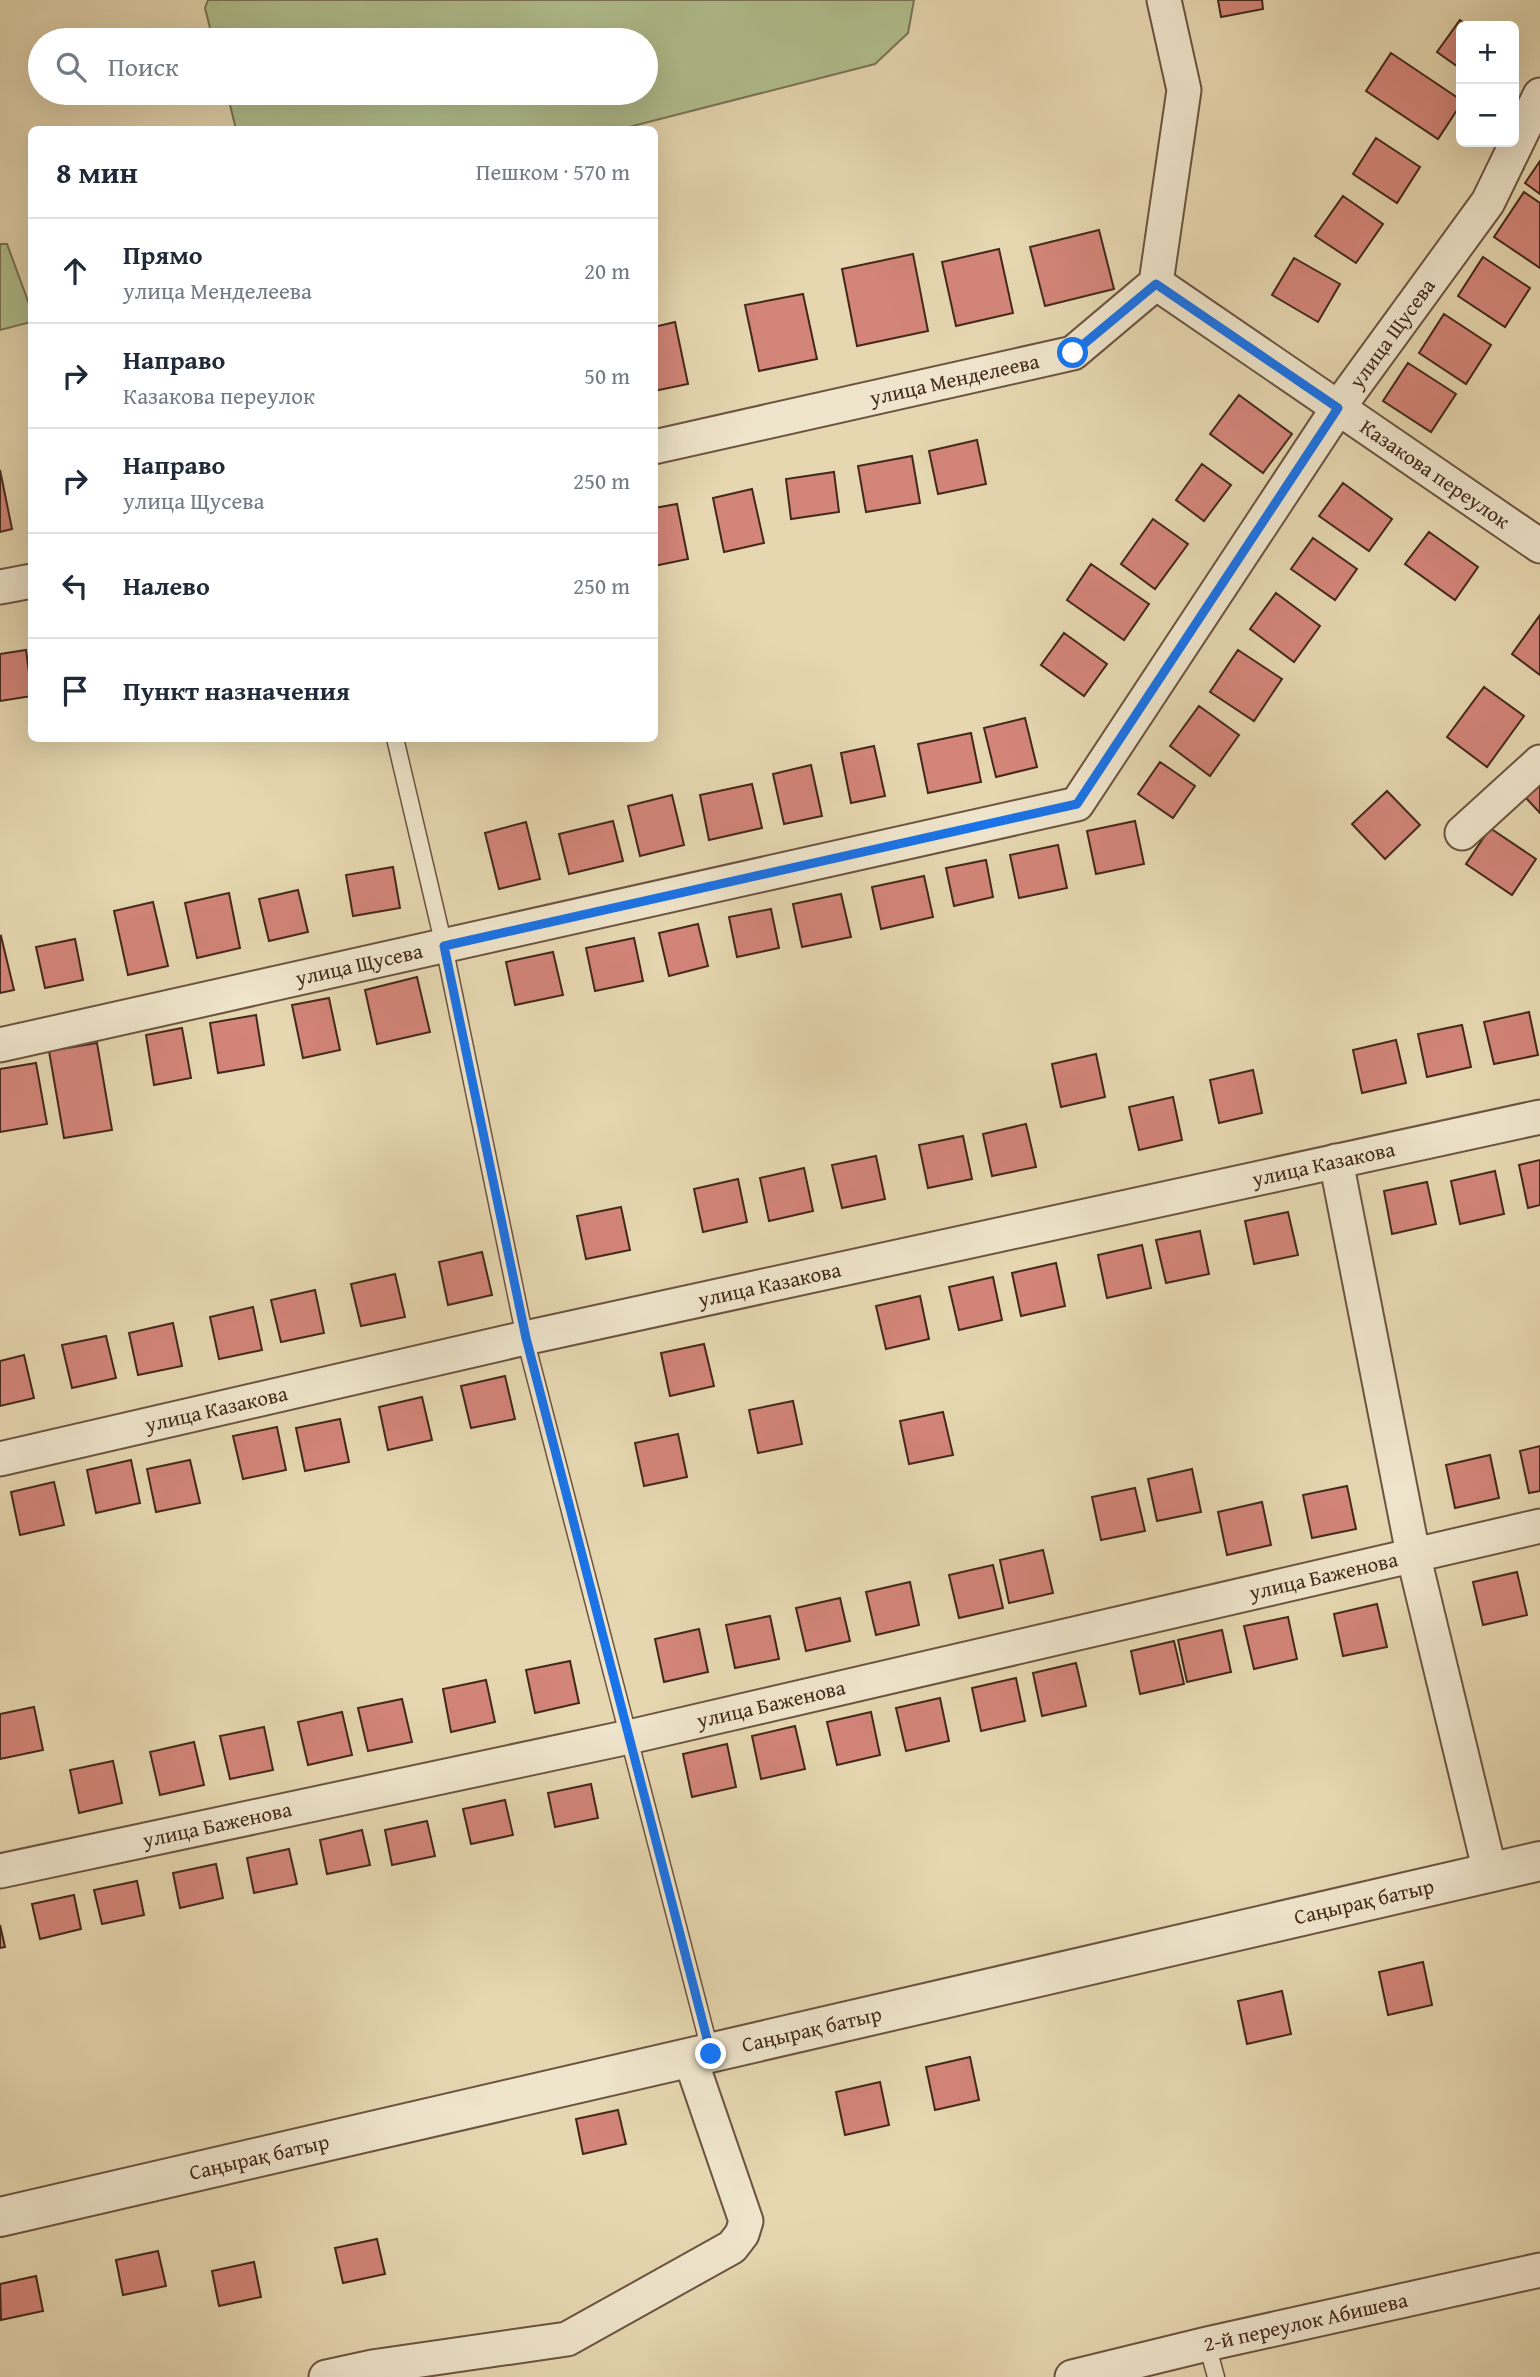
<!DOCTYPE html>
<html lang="ru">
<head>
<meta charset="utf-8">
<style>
	:root { --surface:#fff; --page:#f2f2f3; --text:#1f2937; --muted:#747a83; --line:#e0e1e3 }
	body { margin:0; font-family:"Gentium Book Plus",serif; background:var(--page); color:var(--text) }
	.controls { position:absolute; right:21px; top:21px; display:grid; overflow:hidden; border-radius:10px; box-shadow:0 7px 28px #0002 }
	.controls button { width:63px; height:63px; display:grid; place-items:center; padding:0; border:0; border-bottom:2px solid var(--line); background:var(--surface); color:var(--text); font:35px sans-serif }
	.stop { position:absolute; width:21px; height:21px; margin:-16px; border:5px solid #1a73e8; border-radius:50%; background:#fff }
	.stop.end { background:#1a73e8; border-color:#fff; box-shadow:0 2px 7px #0008 }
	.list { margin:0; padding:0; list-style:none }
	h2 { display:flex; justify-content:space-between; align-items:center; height:91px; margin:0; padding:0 28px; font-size:30px }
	h2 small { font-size:23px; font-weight:400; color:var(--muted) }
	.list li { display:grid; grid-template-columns:46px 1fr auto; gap:21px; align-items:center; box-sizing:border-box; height:105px; padding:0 28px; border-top:2px solid var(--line) }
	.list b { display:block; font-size:26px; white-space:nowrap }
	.list p { margin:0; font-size:23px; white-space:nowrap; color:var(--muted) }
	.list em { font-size:23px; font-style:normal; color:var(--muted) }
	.icon { flex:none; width:38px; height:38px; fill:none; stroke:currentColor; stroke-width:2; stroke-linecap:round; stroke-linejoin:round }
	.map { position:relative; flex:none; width:1540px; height:2377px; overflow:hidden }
	.search { position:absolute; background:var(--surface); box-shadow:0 7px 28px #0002; left:28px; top:28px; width:630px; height:77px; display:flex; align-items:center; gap:18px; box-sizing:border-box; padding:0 24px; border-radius:38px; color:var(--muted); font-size:26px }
	.panel { position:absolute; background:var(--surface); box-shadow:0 7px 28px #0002; left:28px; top:126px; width:630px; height:616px; border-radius:10px }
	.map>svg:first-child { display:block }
</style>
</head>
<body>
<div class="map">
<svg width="1540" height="2377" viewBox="0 0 1540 2377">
	<rect width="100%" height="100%" fill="#e6d7b0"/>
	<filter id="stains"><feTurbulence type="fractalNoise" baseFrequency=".00286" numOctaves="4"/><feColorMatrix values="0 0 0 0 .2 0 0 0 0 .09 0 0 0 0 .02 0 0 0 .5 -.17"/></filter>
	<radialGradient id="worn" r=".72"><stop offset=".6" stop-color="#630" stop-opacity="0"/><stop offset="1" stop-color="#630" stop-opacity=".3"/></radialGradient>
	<path fill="#b1bf8e" stroke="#7a7454" stroke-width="2" d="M208 0H914L908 33 875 64 621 129H236L227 93H646V40H213L205 8Z
		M0 244H7L32 312 31 322 0 330Z"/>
	<path fill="#d38579" stroke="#44291b" stroke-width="2" d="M1218 0H1262L1263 9 1221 17Z
		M1460 20 1468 26H1461V69L1437 52Z
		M1391 53 1461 100V104L1438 139 1366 91Z
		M1376 138 1420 167 1397 203 1353 174Z
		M1540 161V194L1525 183Z
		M1524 192 1540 203V268L1494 237Z
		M1343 196 1383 224 1356 263 1315 236Z
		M1099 230 1114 289 1045 306 1030 247Z
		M999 249 1013 313 956 326 942 262Z
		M913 254 928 331 857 346 842 269Z
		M1483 257 1530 288 1505 327 1458 296Z
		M1294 258 1340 284 1318 322 1272 295Z
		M803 294 817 359 759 371 745 305Z
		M1444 314 1491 345 1466 384 1419 353Z
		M675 322 688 384 654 391V327Z
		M1408 363 1456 394 1431 432 1383 401Z
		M1239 395 1292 434 1263 473 1210 434Z
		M977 440 986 484 938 494 929 451Z
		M912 456 920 503 866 512 858 466Z
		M1202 464 1231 485 1204 521 1176 500Z
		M0 470 12 529 0 532Z
		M834 472 839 512 791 519 786 479Z
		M1343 483 1392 519 1369 551 1319 516Z
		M752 489 764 543 724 552 713 498Z
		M677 504 688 559 654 566V508Z
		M1153 519 1188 544 1155 589 1121 564Z
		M1429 532 1478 567 1455 600 1405 564Z
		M1313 538 1357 569 1335 600 1291 569Z
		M1091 564 1149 604 1124 640 1067 600Z
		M1276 593 1320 626 1294 662 1250 629Z
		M1540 615V675L1512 654Z
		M1064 633 1107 664 1084 696 1041 665Z
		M26 650 32 696 0 701V654Z
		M1238 650 1282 679 1254 721 1210 692Z
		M1484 687 1524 716 1487 767 1447 737Z
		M1199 706 1239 735 1210 776 1170 746Z
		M1025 718 1037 767 996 777 984 728Z
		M971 733 981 782 928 793 918 744Z
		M874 746 885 796 851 803 841 753Z
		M1160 762 1195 786 1173 818 1138 794Z
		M811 765 822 816 784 824 773 774Z
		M752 784 762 828 709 840 700 795Z
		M1540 784V813L1526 798Z
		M1387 791 1420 825 1385 859 1352 824Z
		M672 795 684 845 640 856 628 806Z
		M613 821 623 861 569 874 559 834Z
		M1135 821 1144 864 1096 874 1087 831Z
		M526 822 540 879 499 889 485 833Z
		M1490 828 1536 859 1512 895 1466 864Z
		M1058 845 1067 888 1019 898 1010 855Z
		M986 860 993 897 954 906 946 868Z
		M393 867 400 908 353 916 346 875Z
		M924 876 933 917 881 929 872 887Z
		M298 890 308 932 269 941 259 899Z
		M229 893 240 948 197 958 185 903Z
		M841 894 851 937 802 947 793 904Z
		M153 902 168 966 128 975 114 911Z
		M771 909 779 948 737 957 729 917Z
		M698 924 708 966 669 976 659 933Z
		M1 936 14 990 0 993V937Z
		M634 938 643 981 595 991 586 948Z
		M75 939 83 980 45 988 36 947Z
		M553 952 563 995 515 1005 506 962Z
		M417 977 430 1032 377 1044 365 990Z
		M329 998 340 1050 303 1058 292 1005Z
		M1529 1012 1538 1055 1494 1064 1484 1022Z
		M256 1015 264 1065 218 1073 210 1023Z
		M1462 1025 1471 1067 1427 1077 1418 1034Z
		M182 1028 191 1078 154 1085 146 1035Z
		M1396 1040 1406 1083 1362 1093 1353 1050Z
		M97 1043 112 1130 64 1138 49 1051Z
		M1096 1054 1105 1097 1061 1107 1052 1064Z
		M36 1063 47 1124 0 1132V1069Z
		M1253 1070 1262 1113 1219 1123 1210 1080Z
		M1173 1097 1182 1140 1139 1150 1129 1107Z
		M1026 1124 1036 1167 992 1176 983 1134Z
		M963 1136 972 1179 928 1188 919 1145Z
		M876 1156 885 1199 842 1208 832 1165Z
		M1540 1160V1205L1528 1208 1519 1165Z
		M804 1168 813 1211 769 1221 760 1178Z
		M1495 1171 1504 1214 1460 1224 1451 1181Z
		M738 1179 747 1222 703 1232 694 1189Z
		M1427 1182 1436 1224 1392 1234 1384 1191Z
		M621 1207 630 1250 586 1259 577 1216Z
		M1288 1212 1298 1255 1254 1264 1245 1221Z
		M1200 1231 1209 1274 1166 1283 1156 1240Z
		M1142 1245 1151 1288 1107 1298 1098 1255Z
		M482 1252 492 1295 448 1305 439 1262Z
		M1056 1263 1065 1306 1021 1316 1012 1273Z
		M395 1274 405 1317 361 1326 351 1284Z
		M993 1277 1002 1320 959 1330 949 1287Z
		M315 1290 324 1333 281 1342 271 1300Z
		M920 1296 929 1339 886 1349 876 1306Z
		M253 1307 262 1350 219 1359 210 1317Z
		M173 1323 182 1366 138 1375 129 1333Z
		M106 1336 116 1378 72 1388 62 1345Z
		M704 1344 714 1386 670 1396 661 1353Z
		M24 1355 34 1398 0 1406V1361Z
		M505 1376 515 1419 471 1428 461 1386Z
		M422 1397 432 1440 388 1450 379 1407Z
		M793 1401 802 1444 758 1453 749 1410Z
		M943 1412 953 1455 909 1464 900 1421Z
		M340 1419 349 1462 305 1471 296 1428Z
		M277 1427 286 1470 243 1479 233 1436Z
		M678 1434 687 1477 644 1486 635 1443Z
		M1540 1446V1491L1529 1493 1520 1451Z
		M1490 1455 1499 1498 1455 1508 1446 1465Z
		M131 1460 140 1503 96 1513 87 1470Z
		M190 1460 200 1503 156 1512 147 1469Z
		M1192 1469 1201 1512 1157 1521 1148 1479Z
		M54 1482 64 1525 20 1535 11 1492Z
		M1347 1486 1356 1529 1312 1538 1303 1495Z
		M1135 1488 1145 1531 1101 1540 1092 1497Z
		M1262 1502 1271 1545 1227 1555 1218 1512Z
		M1043 1550 1053 1593 1009 1603 1000 1560Z
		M993 1565 1003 1608 959 1618 949 1575Z
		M1517 1572 1527 1615 1483 1625 1473 1582Z
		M910 1582 919 1625 876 1635 866 1592Z
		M840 1598 850 1641 806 1651 796 1608Z
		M1377 1604 1387 1647 1343 1656 1334 1614Z
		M770 1616 779 1659 735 1668 726 1625Z
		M1288 1617 1297 1659 1254 1669 1244 1626Z
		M699 1629 708 1672 664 1682 655 1639Z
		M1222 1630 1231 1672 1187 1682 1178 1640Z
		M1174 1641 1184 1684 1140 1694 1131 1651Z
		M570 1661 579 1703 535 1713 526 1670Z
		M1076 1663 1086 1706 1042 1716 1033 1673Z
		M1016 1678 1025 1721 981 1731 972 1688Z
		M486 1680 495 1722 451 1732 443 1689Z
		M940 1698 949 1741 906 1751 896 1708Z
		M402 1699 412 1742 368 1751 358 1708Z
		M34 1707 43 1750 0 1759V1714Z
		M342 1712 352 1755 308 1765 298 1722Z
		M871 1712 880 1755 837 1765 827 1722Z
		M795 1726 805 1769 761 1779 752 1736Z
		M264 1727 273 1770 230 1779 220 1736Z
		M194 1742 204 1785 160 1795 150 1752Z
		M727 1744 736 1787 692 1797 683 1754Z
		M113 1761 122 1803 79 1813 70 1770Z
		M591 1784 598 1818 555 1827 548 1793Z
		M505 1800 513 1835 471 1844 463 1809Z
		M427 1821 435 1856 392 1865 385 1830Z
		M362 1830 370 1865 327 1874 320 1840Z
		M289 1849 297 1884 254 1893 247 1858Z
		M216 1864 223 1898 180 1908 173 1873Z
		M137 1881 144 1915 102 1924 94 1890Z
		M74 1895 81 1929 40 1939 32 1904Z
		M0 1925 5 1947 0 1948Z
		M1423 1962 1432 2005 1388 2015 1379 1972Z
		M1282 1991 1291 2034 1247 2044 1238 2001Z
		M970 2057 979 2100 935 2110 926 2067Z
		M880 2082 889 2125 845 2135 836 2092Z
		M618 2110 626 2144 583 2154 576 2119Z
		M377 2239 385 2274 343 2283 335 2248Z
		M158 2251 166 2286 123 2295 116 2260Z
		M254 2262 261 2297 219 2306 212 2271Z
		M36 2276 43 2311 1 2320 0 2284Z"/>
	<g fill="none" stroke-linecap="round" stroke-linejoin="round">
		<g stroke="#6c5440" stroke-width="19">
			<path id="service" d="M395 738 444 946 525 1338 711 2054
				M1207 2344 1216 2377"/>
		</g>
		<g stroke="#6c5440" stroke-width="37">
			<g id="minor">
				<path id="s1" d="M1156 283 1540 546"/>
				<path id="s2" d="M654 447 1073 353 1156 283 1184 90 1164 0"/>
				<path d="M0 587 32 581"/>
				<path d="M1462 833 1540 762"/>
				<path id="s3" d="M0 1045 1077 804 1338 408 1488 202 1540 95"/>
				<path d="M1336 1161 1413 1554 1490 1872"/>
				<path id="s4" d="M0 1459 525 1338 1540 1117"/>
				<path id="s5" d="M0 1871 629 1737 1540 1526"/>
				<path d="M326 2377 372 2367 567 2339 732 2247 742 2234 746 2221 690 2058"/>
				<path id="s6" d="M1072 2377 1207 2344 1540 2270"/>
			</g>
		</g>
		<g stroke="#6c5440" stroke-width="42">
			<g id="tertiary">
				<path id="s7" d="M0 2217 1540 1861"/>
			</g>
		</g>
		<use href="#service" stroke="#efe5cc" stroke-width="16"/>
		<use href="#minor" stroke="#efe5cc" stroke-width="33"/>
		<use href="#tertiary" stroke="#efe5cc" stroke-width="38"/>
	</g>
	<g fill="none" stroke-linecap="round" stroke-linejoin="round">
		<path stroke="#1a73e8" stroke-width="9" d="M711 2054 526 1338 444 946 1077 804 1338 408 1156 284 1073 353"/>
	</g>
	<g text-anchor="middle" stroke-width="5" stroke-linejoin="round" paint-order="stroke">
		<g font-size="21" fill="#44291b" stroke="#efe5cc">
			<text dy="7" stroke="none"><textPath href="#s3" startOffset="1670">улица Щусева</textPath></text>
			<text dy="7" stroke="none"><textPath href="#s2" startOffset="308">улица Менделеева</textPath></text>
			<text dy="7" stroke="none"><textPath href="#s1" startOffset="338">Казакова переулок</textPath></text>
			<text dy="7" stroke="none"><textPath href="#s3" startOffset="368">улица Щусева</textPath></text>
			<text dy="7" stroke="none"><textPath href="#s4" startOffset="1356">улица Казакова</textPath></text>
			<text dy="7" stroke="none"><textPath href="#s4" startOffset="789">улица Казакова</textPath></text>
			<text dy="7" stroke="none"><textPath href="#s4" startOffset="222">улица Казакова</textPath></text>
			<text dy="7" stroke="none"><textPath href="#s5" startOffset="1356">улица Баженова</textPath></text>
			<text dy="7" stroke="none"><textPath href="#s5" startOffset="789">улица Баженова</textPath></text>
			<text dy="7" stroke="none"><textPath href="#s5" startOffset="222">улица Баженова</textPath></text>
			<text dy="7" stroke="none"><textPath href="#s7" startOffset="1400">Саңырақ батыр</textPath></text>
			<text dy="7" stroke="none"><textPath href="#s7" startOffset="833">Саңырақ батыр</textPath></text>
			<text dy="7" stroke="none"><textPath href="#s7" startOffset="266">Саңырақ батыр</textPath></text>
			<text dy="7" stroke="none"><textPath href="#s6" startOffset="240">2-й переулок Абишева</textPath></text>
		</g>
	</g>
	<rect width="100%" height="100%" filter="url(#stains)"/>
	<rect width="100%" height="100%" fill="url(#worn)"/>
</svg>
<div class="controls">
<button>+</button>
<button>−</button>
</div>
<div class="stop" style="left:1073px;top:353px"></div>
<div class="stop end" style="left:711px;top:2054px"></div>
<div class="search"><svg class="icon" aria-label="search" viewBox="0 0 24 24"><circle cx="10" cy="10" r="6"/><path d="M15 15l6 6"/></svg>Поиск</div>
<section class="panel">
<h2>8 мин<small>Пешком · 570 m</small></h2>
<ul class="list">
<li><svg class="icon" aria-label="ahead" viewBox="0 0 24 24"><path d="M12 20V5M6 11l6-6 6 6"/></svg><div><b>Прямо</b><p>улица Менделеева</p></div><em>20 m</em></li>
<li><svg class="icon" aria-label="right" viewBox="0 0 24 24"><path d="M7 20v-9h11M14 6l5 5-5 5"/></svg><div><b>Направо</b><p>Казакова переулок</p></div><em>50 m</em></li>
<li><svg class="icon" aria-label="right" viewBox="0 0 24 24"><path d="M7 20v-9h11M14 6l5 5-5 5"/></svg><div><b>Направо</b><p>улица Щусева</p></div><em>250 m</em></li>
<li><svg class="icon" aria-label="left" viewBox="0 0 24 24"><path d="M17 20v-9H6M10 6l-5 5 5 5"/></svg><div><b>Налево</b></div><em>250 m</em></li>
<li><svg class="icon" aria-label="arrive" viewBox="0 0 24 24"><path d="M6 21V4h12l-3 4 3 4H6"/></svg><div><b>Пункт назначения</b></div></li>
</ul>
</section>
</div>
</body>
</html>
